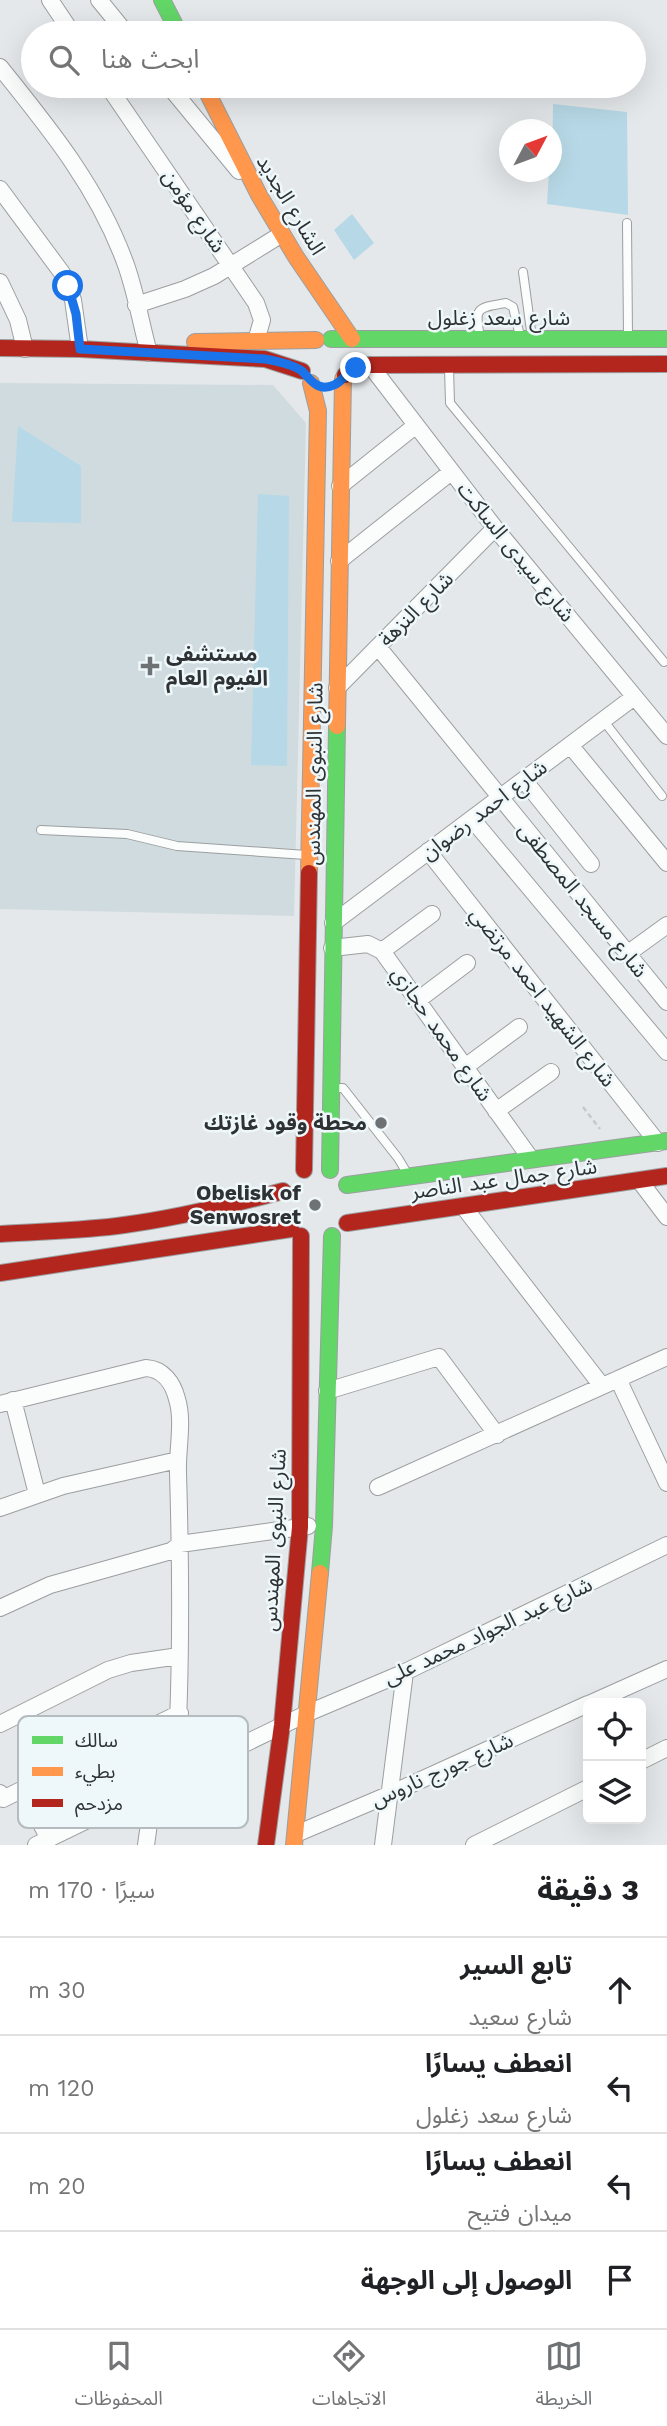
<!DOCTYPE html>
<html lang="ar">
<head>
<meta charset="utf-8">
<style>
	:root { --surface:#fff; --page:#f6f6f6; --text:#202124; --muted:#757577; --line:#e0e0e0; --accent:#6e7274 }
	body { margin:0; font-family:"Work Sans","Noto Sans Arabic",sans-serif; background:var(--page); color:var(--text); direction:rtl }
	.controls { position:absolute; right:21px; bottom:21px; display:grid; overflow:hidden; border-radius:10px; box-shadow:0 7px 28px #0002 }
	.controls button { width:63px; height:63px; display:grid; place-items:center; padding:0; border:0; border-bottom:2px solid var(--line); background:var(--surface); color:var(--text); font:35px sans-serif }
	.compass { position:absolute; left:499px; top:119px; width:63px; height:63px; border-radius:50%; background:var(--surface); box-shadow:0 7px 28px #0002; rotate:49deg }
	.stop { position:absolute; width:21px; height:21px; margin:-16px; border:5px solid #1a73e8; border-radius:50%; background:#fff }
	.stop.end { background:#1a73e8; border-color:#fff; box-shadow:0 2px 7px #0008 }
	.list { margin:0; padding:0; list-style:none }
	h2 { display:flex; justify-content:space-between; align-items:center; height:91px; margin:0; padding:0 28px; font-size:30px }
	h2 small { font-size:23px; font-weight:400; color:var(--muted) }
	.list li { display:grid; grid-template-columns:46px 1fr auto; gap:21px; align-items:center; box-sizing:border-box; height:98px; padding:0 28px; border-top:2px solid var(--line) }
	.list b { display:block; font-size:26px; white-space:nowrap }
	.list p { margin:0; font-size:23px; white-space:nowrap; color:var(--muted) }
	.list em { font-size:23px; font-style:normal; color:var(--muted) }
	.icon { flex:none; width:38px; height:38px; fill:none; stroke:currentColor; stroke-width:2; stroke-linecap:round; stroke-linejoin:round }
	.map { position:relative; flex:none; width:667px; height:1845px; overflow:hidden; direction:ltr }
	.search { position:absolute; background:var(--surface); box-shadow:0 7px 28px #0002; left:21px; right:21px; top:21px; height:77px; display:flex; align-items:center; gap:18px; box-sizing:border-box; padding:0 24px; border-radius:38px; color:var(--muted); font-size:26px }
	.sheet { height:483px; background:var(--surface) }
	nav { display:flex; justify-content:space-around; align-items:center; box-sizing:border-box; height:98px; border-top:2px solid var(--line); background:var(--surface); font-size:19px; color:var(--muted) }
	nav a { display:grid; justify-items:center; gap:4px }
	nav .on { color:var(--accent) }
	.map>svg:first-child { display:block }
</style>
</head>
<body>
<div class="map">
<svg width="667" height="1845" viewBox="0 0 667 1845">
	<rect width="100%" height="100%" fill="#e4e8ea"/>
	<path fill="#d0dbe0" d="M0 383 273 385 306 423 294 916 0 909Z"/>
	<path fill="#b7d8e6" d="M553 104 627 112 628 215 547 204 549 172H552Z
		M352 214 374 243 354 260 334 230Z
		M18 426 81 466V523L12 522Z
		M258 494 289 496 287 766 251 765Z"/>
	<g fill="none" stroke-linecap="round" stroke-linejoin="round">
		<g stroke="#9b9fa0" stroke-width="10">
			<path id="lane" d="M627 223 628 336
				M523 272 532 338
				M480 337C474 307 477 308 506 303L513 307 520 336
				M449 368 450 403 664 662
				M603 720 662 796
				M41 830 127 834 177 846 306 855
				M336 1088H343L398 1158 407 1173"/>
		</g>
		<g stroke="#9b9fa0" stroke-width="18">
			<path id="street" d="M50 0 72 33
				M99 0 126 33
				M0 67C50 129 99 189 126 265 136 293 141 324 149 353
				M108 86 256 303 262 320 256 341
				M169 86 239 171
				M0 189 62 273 73 300 80 349
				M0 282 18 320 25 349
				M136 305 185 289 214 276 282 234
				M370 365 495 528 667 736
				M340 486 415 426
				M339 561 451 472
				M378 647 667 1002
				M337 688 495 528
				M570 745 667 863
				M524 780 591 864
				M472 819 667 1052
				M428 851 658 1143
				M333 923 634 697
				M332 948 368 944 382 951 531 1159
				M382 951 432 914
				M627 954 667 925
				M418 1000 467 963
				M465 1067 519 1027
				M496 1111 551 1072
				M639 1180 667 1217
				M463 1206 602 1386
				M618 1379 667 1483
				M327 1391 439 1357 497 1435
				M13 1400 37 1494
				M0 1404 146 1368C163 1369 173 1383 177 1399 184 1421 177 1450 178 1473 181 1574 182 1676 175 1777
				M378 1487 667 1357
				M0 1508 63 1486 178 1460
				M0 1608 50 1585 171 1551 180 1544 308 1526
				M591 1703 667 1669
				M0 1724 108 1670 131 1663 179 1656
				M641 1761 667 1748
				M23 1789 180 1713
				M0 1793 3 1799 23 1789 49 1839
				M296 1834 390 1794 588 1704
				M36 1845 308 1713 405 1672 667 1545
				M146 1845 154 1788
				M383 1845 405 1672
				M474 1845 588 1788"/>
		</g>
		<g stroke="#9b9fa0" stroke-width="18">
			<path id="fast" d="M162 0 179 33
				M331 339H667
				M330 1170 337 726
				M347 1185 667 1141
				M320 1573 324 1526 332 1236"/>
		</g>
		<g stroke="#9b9fa0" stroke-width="18">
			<path id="slow" d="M204 86 259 195 296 257 352 339
				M195 342 316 340
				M337 726 343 379
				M309 873 318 411 311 383
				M294 1845 320 1573"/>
		</g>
		<g stroke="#9b9fa0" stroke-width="18">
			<path id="jam" d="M0 348 80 349 265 359 302 371
				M345 375 356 368 370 365 667 364
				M304 1170 309 873
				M347 1223 667 1176
				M0 1234C41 1231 83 1231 124 1225 178 1218 231 1205 283 1191
				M0 1273 291 1229
				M266 1845 282 1725 300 1527 301 1236"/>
		</g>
		<path stroke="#c7c8ca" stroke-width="2.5" stroke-dasharray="5 3.5" stroke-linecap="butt" d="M583 1107 600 1129"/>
		<use href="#lane" stroke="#fbfcfc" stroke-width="8"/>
		<use href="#street" stroke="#fbfcfc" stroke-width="16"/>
		<use href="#fast" stroke="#63d668" stroke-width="16"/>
		<use href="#slow" stroke="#ff974d" stroke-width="16"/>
		<use href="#jam" stroke="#b3261e" stroke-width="16"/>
	</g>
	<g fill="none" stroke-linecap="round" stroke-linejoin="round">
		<path stroke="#1a73e8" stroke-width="9" d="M68 286 76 314 80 349 265 359C276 361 293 364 302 371 312 381 318 392 334 385 343 381 347 372 356 368"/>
	</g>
	<g fill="#6e7274" stroke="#eef7fa" stroke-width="2.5">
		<path d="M146.5 655.5h7v7h7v7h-7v7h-7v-7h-7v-7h7z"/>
		<circle cx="381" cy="1123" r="7"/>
		<circle cx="315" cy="1205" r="7"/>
	</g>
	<g text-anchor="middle" stroke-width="5" stroke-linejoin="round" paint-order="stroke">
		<g font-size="21" fill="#2f3234" stroke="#eef7fa">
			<text transform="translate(291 205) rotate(59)" y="7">الشارع الجديد</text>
			<text transform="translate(194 211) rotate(56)" y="7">شارع مؤمن</text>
			<text x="499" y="325">شارع سعد زغلول</text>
			<text transform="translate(516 552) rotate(51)" y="7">شارع سيدى الساكت</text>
			<text transform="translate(416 609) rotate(-45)" y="7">شارع النزهة</text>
			<text transform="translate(314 774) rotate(-89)" y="7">شارع النبوى المهندس</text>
			<text transform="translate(484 810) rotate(-37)" y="7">شارع احمد رضوان</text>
			<text transform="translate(583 900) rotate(51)" y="7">شارع مسجد المصطفى</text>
			<text transform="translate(543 997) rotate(52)" y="7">شارع الشهيد احمد مرتضي</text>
			<text transform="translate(442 1034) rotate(55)" y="7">شارع محمد حجازي</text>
			<text transform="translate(504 1179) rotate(-8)" y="7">شارع جمال عبد الناصر</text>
			<text transform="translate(274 1540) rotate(-87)" y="7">شارع النبوى المهندس</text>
			<text transform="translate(488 1631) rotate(-25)" y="7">شارع عبد الجواد محمد على</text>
			<text transform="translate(442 1770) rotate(-24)" y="7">شارع جورج ناروس</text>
		</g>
		<g font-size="21" font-weight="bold" fill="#2f3234" stroke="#eef7fa" text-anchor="end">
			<text x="166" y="661" text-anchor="start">مستشفى<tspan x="166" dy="24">الفيوم العام</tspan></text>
			<text x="367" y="1130">محطة وقود غازتك</text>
			<text x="301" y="1200">Obelisk of<tspan x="301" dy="24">Senwosret</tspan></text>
		</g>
	</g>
	<rect x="18" y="1716" width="230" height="112" rx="10" fill="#eef7fa" stroke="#b5bcbf" stroke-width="2"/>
	<rect x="32" y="1736" width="31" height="8" fill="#63d668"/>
	<rect x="32" y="1767" width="31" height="9" fill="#ff974d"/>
	<rect x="32" y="1799" width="31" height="8" fill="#b3261e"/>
	<g font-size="19" fill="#2f3234">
		<text x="75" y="1747">سالك</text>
		<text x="75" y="1778">بطيء</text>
		<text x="75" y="1810">مزدحم</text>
	</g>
</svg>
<div class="controls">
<button><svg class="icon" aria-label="locate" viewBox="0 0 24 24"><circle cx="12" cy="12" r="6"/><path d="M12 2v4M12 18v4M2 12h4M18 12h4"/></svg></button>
<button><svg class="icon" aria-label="layers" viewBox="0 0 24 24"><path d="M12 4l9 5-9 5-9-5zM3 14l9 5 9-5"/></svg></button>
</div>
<svg class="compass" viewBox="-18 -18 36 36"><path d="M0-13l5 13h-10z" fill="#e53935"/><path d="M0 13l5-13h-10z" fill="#757577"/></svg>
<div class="stop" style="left:68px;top:286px"></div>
<div class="stop end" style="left:356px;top:368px"></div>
<div class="search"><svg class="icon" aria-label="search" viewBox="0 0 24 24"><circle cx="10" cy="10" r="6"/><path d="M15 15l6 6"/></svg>ابحث هنا</div>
</div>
<section class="sheet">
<h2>3 دقيقة<small>سيرًا · 170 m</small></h2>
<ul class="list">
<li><svg class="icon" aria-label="ahead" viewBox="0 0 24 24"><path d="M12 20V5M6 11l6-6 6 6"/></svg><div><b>تابع السير</b><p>شارع سعيد</p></div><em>30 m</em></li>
<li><svg class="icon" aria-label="left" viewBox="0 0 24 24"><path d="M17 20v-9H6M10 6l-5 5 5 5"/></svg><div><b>انعطف يسارًا</b><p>شارع سعد زغلول</p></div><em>120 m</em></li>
<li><svg class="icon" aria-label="left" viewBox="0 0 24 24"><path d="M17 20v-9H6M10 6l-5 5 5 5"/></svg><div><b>انعطف يسارًا</b><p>ميدان فتيح</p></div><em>20 m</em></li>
<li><svg class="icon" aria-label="arrive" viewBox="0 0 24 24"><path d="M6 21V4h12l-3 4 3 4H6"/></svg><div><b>الوصول إلى الوجهة</b></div></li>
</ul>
</section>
<nav>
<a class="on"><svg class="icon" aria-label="map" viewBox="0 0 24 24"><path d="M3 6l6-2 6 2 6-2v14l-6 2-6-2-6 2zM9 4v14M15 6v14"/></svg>الخريطة</a>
<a><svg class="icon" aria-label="directions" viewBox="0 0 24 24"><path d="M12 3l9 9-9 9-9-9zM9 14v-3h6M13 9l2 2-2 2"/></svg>الاتجاهات</a>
<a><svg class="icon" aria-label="saved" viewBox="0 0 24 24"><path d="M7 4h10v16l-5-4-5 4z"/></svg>المحفوظات</a>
</nav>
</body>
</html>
